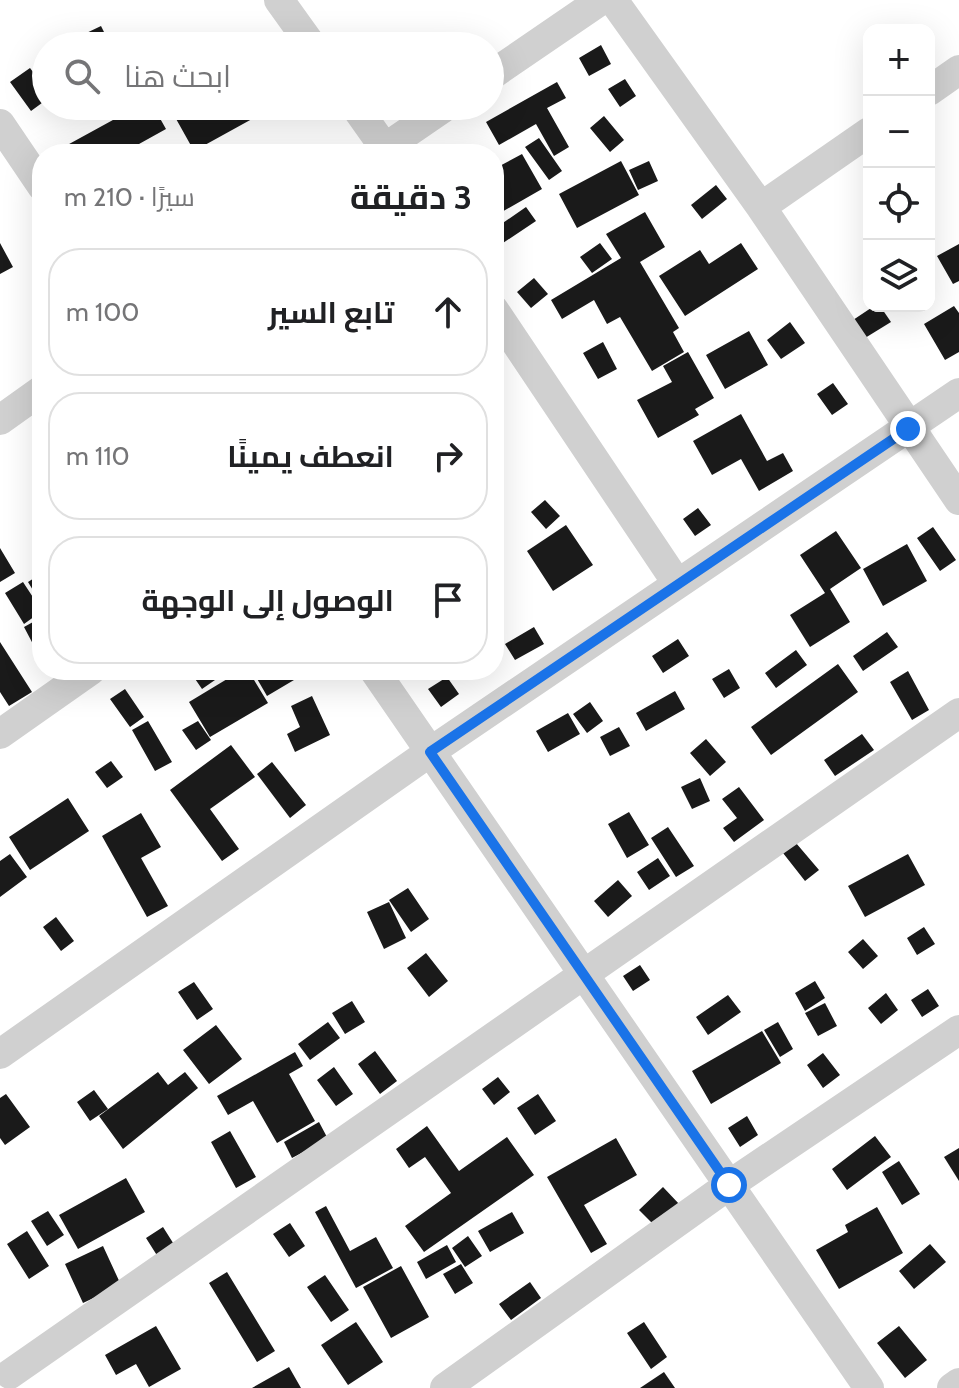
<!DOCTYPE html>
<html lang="ar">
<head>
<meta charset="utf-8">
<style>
	:root { --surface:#fff; --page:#f6f6f6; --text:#202124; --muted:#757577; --line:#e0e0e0 }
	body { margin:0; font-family:Cabin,Cairo,sans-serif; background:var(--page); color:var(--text); direction:rtl }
	.controls { position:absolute; right:24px; top:24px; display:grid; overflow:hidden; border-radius:16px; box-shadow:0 8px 32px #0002 }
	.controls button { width:72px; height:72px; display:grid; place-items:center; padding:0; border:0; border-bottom:2px solid var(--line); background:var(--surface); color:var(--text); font:40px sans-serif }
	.stop { position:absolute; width:24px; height:24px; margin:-18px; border:6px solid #1a73e8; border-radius:50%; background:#fff }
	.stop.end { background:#1a73e8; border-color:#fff; box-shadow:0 2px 8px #0008 }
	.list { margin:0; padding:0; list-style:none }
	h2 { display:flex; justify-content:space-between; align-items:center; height:104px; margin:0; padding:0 32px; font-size:34px }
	h2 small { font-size:26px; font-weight:400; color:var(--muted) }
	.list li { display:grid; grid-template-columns:52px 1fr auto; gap:24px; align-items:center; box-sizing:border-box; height:128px; margin:0 16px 16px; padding:0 16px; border:2px solid var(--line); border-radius:32px }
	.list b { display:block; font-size:30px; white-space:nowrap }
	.list em { font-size:26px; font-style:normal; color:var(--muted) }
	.icon { flex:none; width:44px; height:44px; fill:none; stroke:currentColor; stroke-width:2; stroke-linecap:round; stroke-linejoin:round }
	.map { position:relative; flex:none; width:959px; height:1388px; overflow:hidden; direction:ltr }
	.search { position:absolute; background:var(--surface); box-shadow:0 8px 32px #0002; left:32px; top:32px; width:472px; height:88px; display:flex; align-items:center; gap:20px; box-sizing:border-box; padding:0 28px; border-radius:44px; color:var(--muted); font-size:30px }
	.panel { position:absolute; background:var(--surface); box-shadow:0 8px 32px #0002; left:32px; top:144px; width:472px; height:536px; border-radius:32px; direction:rtl }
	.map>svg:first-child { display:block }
</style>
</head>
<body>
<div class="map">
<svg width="959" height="1388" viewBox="0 0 959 1388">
	<rect width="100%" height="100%" fill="#fff"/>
	<path fill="#1a1a1a" d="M101 26 111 46H55L77 34 78 37Z
		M601 45 611 64 589 76 579 58Z
		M30 68 46 89V100L31 111 10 82Z
		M625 79 636 96 620 107 608 89Z
		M557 82 566 98 547 108 569 147 554 156 536 124 499 145 486 122Z
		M131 106H153L166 129 121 154H63L60 149 133 109Z
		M194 106H244L252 119 194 151 175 117Z
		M604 116 624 140 610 152 590 128Z
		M539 138 562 171 549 180 525 147Z
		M522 154 542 189 500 213 494 202V169Z
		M621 161 639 195 577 228 559 194Z
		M649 161 658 181 638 190 629 170Z
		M716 185 727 199 702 219 691 205Z
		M526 207 536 221 494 249V229Z
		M645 212 665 247 640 262 679 328 673 332 684 352 652 371 620 317 607 324 594 300 562 319 551 300 621 258 606 234Z
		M0 243 13 267 0 274Z
		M600 243 612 259 592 273 580 257Z
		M741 243 758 269 685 316 659 276 700 250 709 264Z
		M959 244V281L953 284 937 256Z
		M534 278 548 294 531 308 517 292Z
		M874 306H880L891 322 865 338 853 320Z
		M954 306 959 313V352L945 360 924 324Z
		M790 322 805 343 781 359 767 340Z
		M749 331 768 365 725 389 706 355Z
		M603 342 617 369 598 379 583 353Z
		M688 352 714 398 695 409 699 415 658 438 637 400 672 382 663 366Z
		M833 383 848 404 832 415 817 394Z
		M741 414 767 461 783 453 793 471 759 491 741 459 712 475 693 441Z
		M545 500 560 516 546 529 531 512Z
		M698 508 711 525 695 536 683 519Z
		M566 525 593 565 553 591 527 551Z
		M933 527 956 560 940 571 917 538Z
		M836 531 861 568 830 589 850 622 810 647 790 615 825 593 800 555Z
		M907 544 927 581 883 606 863 569Z
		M0 548 15 573 0 582Z
		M42 573V605L28 582Z
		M23 582 42 611 24 624 5 593Z
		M42 617V641L34 646 24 627Z
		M534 627 544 644 515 660 505 644Z
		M887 632 898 647 863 671 853 656Z
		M678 639 689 656 663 673 652 656Z
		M0 642 32 692 9 706 0 692Z
		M796 650 807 665 776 688 765 673Z
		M838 664 858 692 771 755 751 727Z
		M729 669 740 688 724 698 712 679Z
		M189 670H208L215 680 202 689Z
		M242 670H248L268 703 210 737 189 702Z
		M252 670H288L294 680 267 696Z
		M908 671 929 710 912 720 890 682Z
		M447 677 459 694 441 707 428 689Z
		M125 689 144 717 130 727 110 699Z
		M675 691 685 709 646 731 636 713Z
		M312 696 330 735 295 752 287 734 300 727 291 706Z
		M590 702 603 721 587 733 573 714Z
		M568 713 580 734 548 752 536 731Z
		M148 721 172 762 155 771 132 730Z
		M198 721 211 740 196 750 182 730Z
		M619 727 630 746 610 756 600 737Z
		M862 734 874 750 835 776 824 760Z
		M706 739 726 762 710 776 690 753Z
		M231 745 255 777 210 809 239 849 222 861 170 790Z
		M111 761 123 777 107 788 95 772Z
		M272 762 306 805 290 818 257 774Z
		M700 778 710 801 692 809 681 787Z
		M739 787 764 820 734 842 723 828 737 818 722 799Z
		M68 798 89 831 30 870 9 837Z
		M629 812 649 845 627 858 608 824Z
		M141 813 161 847 141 858 168 906 147 917 102 836Z
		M668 827 694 866 676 877 651 838Z
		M796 843 819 870 805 881 783 853Z
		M10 854 27 877 0 897V861Z
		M908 854 925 885 865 917 848 886Z
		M658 858 670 876 649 890 637 872Z
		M618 880 632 896 608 917 594 901Z
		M408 888 429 919 411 932 389 900Z
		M389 902 406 938 384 949 367 912Z
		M56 917 74 941 61 951 43 927Z
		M924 927 935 944 917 955 907 938Z
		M863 939 878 956 863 969 848 952Z
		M426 953 448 981 429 997 407 968Z
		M640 965 650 980 633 991 623 976Z
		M815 981 825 998 805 1011 795 993Z
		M194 982 213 1009 197 1020 178 992Z
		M928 989 939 1006 922 1017 911 1000Z
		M886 993 898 1010 881 1024 868 1008Z
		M728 995 741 1012 708 1035 696 1017Z
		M352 1001 365 1022 345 1034 332 1013Z
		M825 1003 837 1026 818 1036 805 1013Z
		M328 1022 340 1038 310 1060 298 1044Z
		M778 1022 793 1049 780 1057 764 1030Z
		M216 1025 242 1059 209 1084 183 1050Z
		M762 1031 781 1063 711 1104 692 1071Z
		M375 1051 397 1081 380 1094 358 1064Z
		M295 1052 303 1066 289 1074 315 1121 277 1143 253 1101 228 1115 217 1096Z
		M823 1053 840 1075 823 1088 807 1065Z
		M334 1067 353 1094 336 1106 317 1080Z
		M158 1072 168 1085 185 1072 198 1088 123 1149 99 1116Z
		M498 1077 510 1092 494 1105 482 1089Z
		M94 1090 108 1109 90 1121 77 1102Z
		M6 1094 30 1127 5 1145 0 1138V1098Z
		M538 1094 556 1121 535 1135 517 1108Z
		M747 1116 758 1135 740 1147 728 1128Z
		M319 1122 328 1139 292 1158 284 1142Z
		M427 1126 459 1171 507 1137 534 1175 424 1252 405 1226 451 1193 425 1157 409 1168 396 1149Z
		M230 1131 256 1177 236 1188 211 1142Z
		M875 1136 891 1157 847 1190 832 1169Z
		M616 1138 637 1175 584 1205 607 1244 591 1253 547 1177Z
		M959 1148V1181L944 1157Z
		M899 1161 920 1194 902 1205 882 1172Z
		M126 1178 145 1212 78 1249 59 1215Z
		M663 1187 680 1205 656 1227 639 1210Z
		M326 1206 350 1251 376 1237 393 1268 356 1288 315 1212Z
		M877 1207 903 1253 839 1289 816 1250 848 1232 845 1225Z
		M48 1211 64 1235 47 1246 31 1221Z
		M512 1212 524 1233 490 1252 478 1231Z
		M290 1223 305 1246 289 1257 273 1234Z
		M163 1227 175 1246 158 1257 146 1238Z
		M27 1231 49 1266 29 1279 7 1244Z
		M468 1236 482 1256 465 1267 452 1248Z
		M930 1244 946 1262 914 1289 899 1271Z
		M447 1245 456 1262 426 1279 417 1262Z
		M103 1246 121 1285 83 1303 65 1264Z
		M461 1264 473 1283 455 1294 443 1274Z
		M401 1266 429 1317 391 1338 363 1287Z
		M227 1272 275 1351 257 1362 209 1283Z
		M325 1275 349 1310 331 1322 307 1287Z
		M530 1282 541 1298 511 1320 499 1304Z
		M356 1322 383 1362 348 1385 321 1345Z
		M644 1322 667 1357 651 1369 627 1333Z
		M156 1326 181 1369 149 1387 136 1364 116 1375 105 1355Z
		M899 1326 927 1360 905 1378 877 1343Z
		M289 1367 301 1388H252Z
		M664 1372 675 1388H640Z"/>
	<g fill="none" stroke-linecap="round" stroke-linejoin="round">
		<path stroke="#d0d0d0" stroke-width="30" d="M279 0 312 46
			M613 0 761 207 959 500
			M490 76 601 0
			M929 91 959 70
			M355 106 389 154
			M0 124 42 186
			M376 154 446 106
			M761 207 869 132
			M494 310 677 583
			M0 420 42 390
			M374 670 869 1388
			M0 734 91 670
			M0 1054 430 752 959 393
			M10 1374 959 713
			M445 1388 729 1185 959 1030
			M952 1388 959 1383"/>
	</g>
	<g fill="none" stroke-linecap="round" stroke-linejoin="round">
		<path stroke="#1a73e8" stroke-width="10" d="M729 1185 430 752 908 429"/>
	</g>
</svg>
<div class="controls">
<button>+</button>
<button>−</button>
<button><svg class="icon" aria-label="locate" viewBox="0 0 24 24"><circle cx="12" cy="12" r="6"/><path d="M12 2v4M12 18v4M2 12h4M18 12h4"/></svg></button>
<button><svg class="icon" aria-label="layers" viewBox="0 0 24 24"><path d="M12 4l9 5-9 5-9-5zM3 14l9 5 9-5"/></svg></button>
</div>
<div class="stop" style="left:729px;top:1185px"></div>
<div class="stop end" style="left:908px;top:429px"></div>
<div class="search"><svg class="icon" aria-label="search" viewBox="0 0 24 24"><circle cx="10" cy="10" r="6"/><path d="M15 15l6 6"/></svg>ابحث هنا</div>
<section class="panel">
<h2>3 دقيقة<small>سيرًا · 210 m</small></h2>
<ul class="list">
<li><svg class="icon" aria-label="ahead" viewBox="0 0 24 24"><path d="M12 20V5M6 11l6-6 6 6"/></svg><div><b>تابع السير</b></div><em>100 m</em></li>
<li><svg class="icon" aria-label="right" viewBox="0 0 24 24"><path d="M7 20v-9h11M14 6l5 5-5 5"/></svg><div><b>انعطف يمينًا</b></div><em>110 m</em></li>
<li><svg class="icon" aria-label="arrive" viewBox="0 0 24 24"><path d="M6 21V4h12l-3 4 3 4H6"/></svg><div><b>الوصول إلى الوجهة</b></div></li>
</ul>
</section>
</div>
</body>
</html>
